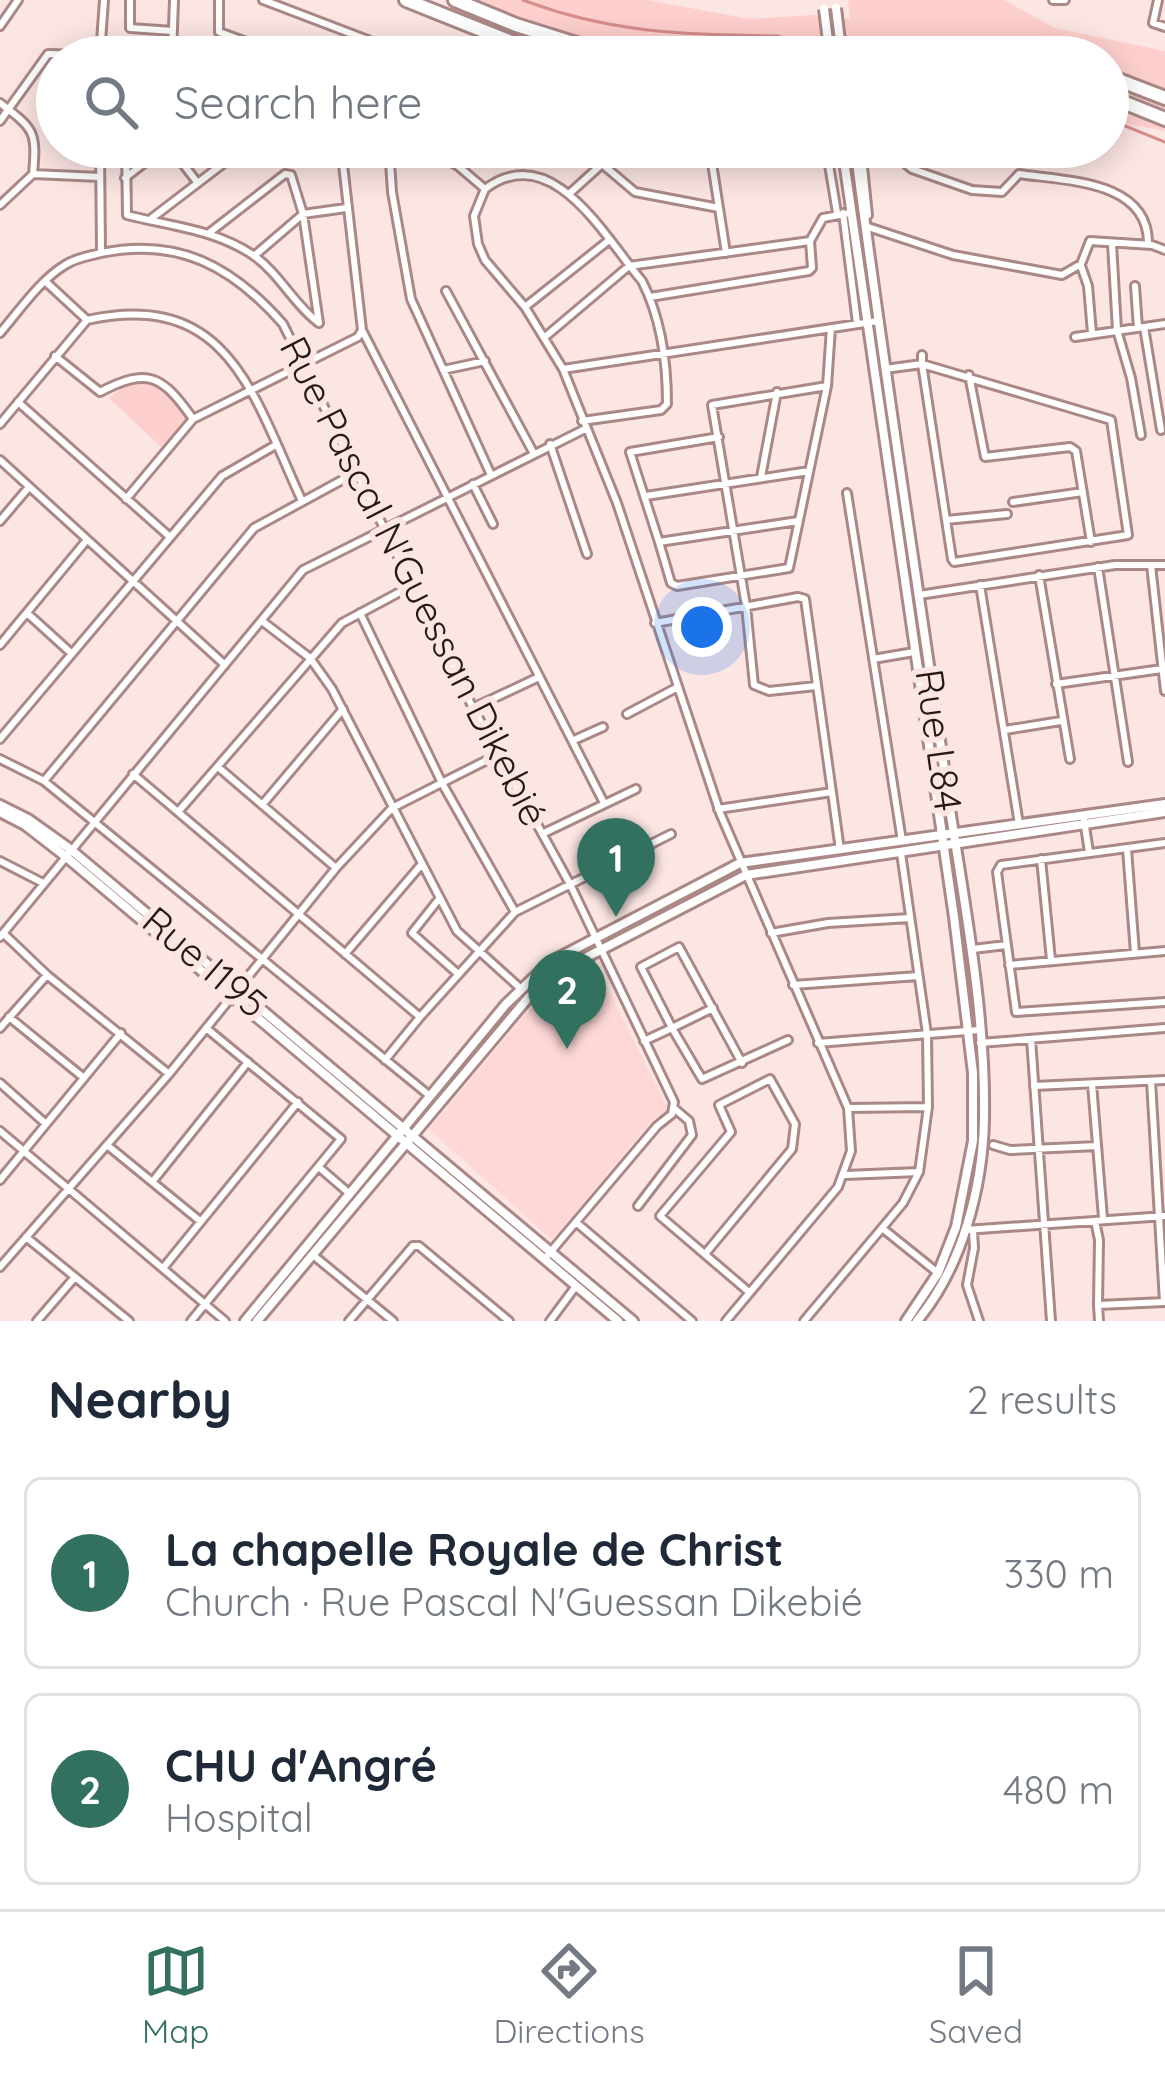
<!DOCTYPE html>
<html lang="en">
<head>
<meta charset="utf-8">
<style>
	:root { --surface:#fff; --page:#f6f6f7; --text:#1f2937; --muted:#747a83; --line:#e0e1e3; --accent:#32715f }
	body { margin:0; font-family:Quicksand,sans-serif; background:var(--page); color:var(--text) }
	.you { position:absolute; left:702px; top:627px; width:42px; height:42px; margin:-30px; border:9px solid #fff; border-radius:50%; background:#1a73e8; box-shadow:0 0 0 18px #1a73e833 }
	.badge { display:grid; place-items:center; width:78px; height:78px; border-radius:50%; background:var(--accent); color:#fff; font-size:39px; font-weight:700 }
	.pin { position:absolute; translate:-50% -99px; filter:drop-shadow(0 3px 6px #0008) }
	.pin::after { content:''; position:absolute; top:63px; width:42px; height:36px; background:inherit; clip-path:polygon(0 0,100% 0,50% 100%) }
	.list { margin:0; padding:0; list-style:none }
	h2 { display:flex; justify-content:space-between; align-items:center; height:156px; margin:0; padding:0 48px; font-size:51px }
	h2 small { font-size:39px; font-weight:400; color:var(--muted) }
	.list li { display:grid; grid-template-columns:78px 1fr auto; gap:36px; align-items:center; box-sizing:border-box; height:192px; margin:0 24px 24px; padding:0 24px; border:3px solid var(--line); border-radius:18px }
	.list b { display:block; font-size:45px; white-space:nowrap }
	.list p { margin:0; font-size:39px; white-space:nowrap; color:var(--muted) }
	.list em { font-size:39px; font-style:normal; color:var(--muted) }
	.icon { flex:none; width:66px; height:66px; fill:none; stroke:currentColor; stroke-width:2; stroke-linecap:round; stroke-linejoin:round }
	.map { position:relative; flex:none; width:1165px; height:1321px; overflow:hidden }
	.search { position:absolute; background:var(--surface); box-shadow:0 6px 30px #0003; left:36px; right:36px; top:36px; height:132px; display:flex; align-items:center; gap:30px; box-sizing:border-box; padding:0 42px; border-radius:66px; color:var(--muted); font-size:45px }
	.sheet { height:588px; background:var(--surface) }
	nav { display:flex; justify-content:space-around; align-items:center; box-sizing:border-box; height:168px; border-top:3px solid var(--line); background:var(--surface); font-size:33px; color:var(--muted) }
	nav a { display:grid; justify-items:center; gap:6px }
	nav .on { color:var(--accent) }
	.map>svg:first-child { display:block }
</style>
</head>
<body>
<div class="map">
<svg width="1165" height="1321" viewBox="0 0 1165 1321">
	<rect width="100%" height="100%" fill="#fce6e4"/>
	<path fill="#fdd8d6" d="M596 965 669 1111 652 1120 552 1240 429 1129 548 987Z"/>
	<path fill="#fed0cd" d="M478 0H647L750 19 812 15 850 19 848 0H1004L1055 28 1165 51V131L1108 120V57H575L488 14Z
		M143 380 158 382 190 416 161 447 109 398 131 381Z"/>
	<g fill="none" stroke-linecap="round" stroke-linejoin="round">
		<path stroke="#d68e8b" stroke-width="3" d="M523 0C613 34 684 34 778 36L794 42
			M1108 119 1165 142"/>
		<g stroke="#a98886" stroke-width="12">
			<path id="street" d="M130 0V28L173 31
				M219 0V32L288 57
				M263 0 368 40 371 44 366 57
				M1053 0H1065
				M1158 0 1153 23 1165 27
				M0 26 18 0
				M100 56 104 0
				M172 56 174 0
				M0 103C34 129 37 131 33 174L0 205
				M0 121 48 54 173 57
				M100 147 101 253
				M126 147 127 215C170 226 214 229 253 255 279 273 295 306 319 323
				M170 147 197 182
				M341 147 362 330 604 803
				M389 147 392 192 411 299 491 475
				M425 147 458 166 485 189C552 139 604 236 642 281 661 318 667 362 667 404L661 410 582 421
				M582 147 635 192 719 208
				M826 147 837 213
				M861 147 868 215
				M910 147 907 165 912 169 972 190 1002 192 1019 174C1066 181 1149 180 1148 244
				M711 157 726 253
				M458 166 465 147
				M33 174 100 177
				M125 178 165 147
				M485 189 474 216 478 244 485 260 525 307 563 369 617 503 720 813 848 1108 851 1151 838 1187 726 1321
				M569 194 602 164
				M843 213 857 323
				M152 218 245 147
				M865 226 953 255 1062 275 1081 264 1090 241 1152 245 1165 250
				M209 233 285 174 291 175 303 214 319 323
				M1112 244 1117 330 1131 378 1141 435
				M254 256 303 214 346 208
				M1081 266 1088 286 1092 333
				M46 282 87 320
				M1135 286 1138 328
				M446 291 533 452
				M650 297 809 271 812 268 810 241 823 218 850 213
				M525 307 608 241
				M1144 327 1161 430
				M0 333C19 311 40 280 65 265 75 258 89 256 101 253 178 237 232 266 283 324L473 708 570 884 674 1102 672 1114 657 1126 548 1255
				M545 337 629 266 810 241
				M1075 337 1165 324
				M55 356 100 392C148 367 162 375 193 419
				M563 369 878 321
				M885 369 922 364 1111 420 1128 535 954 562 952 559 922 364V355
				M443 370 485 361
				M969 375 985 457 1070 447 1076 451 1091 542
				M18 402 170 537
				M0 424 87 320C229 289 253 395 302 501
				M550 444 587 554
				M0 460 225 665
				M761 477 777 392
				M473 484 493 524
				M847 493 902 841
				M646 496 809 471
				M126 499 193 419 358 337 362 330
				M1013 502 1083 492
				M946 520 1007 514
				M0 521 29 487
				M798 521 659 542 671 583 677 586 789 568 827 386 831 328
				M659 542 630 452 719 437
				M1151 565 1165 691
				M1098 567 1128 762
				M1039 575 1070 759
				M980 585 1019 824
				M919 595 1115 565H1165
				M27 613 71 653
				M360 613 442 783 515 912
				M262 621 310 658 332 689 457 931 520 988
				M655 623 798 597 805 599 840 850
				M0 645 86 541
				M873 659 914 652
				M1056 684 1162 669
				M816 686 769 691 754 685 746 606 712 405 827 386
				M473 708 539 677
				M627 714 676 688
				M1005 730 1061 721
				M0 739 222 476 274 446
				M574 740 603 727
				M0 759 44 781 430 1096
				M218 767 336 868
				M133 774 420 1017 515 912 671 834
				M44 781 254 528 355 473
				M262 805 343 709
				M718 809 832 792
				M178 812 342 623 411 586
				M1084 820 1089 852
				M544 833 636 789
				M1165 843 1001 865 997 872 1016 1012 1165 1002
				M1127 849 1135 953
				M1041 859 1051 960
				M0 861 43 883
				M439 899 412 933 457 973
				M3 933 47 975
				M771 933 828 923 910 918
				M0 937 303 570 585 429
				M973 949 1006 945
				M345 954 421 865
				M1009 965 1165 951
				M793 985 918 976
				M713 1008 672 1028 702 1079 788 1040
				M9 1017 84 1078
				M0 1028 47 975 169 1074
				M1031 1039 1051 1321
				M644 1041 672 1028 641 967 679 947 742 1063
				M818 1043 979 1030
				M980 1043 1165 1028
				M385 1060 420 1017
				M1151 1081 1164 1302
				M0 1083 46 1124
				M1092 1084 1103 1218
				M1034 1086 1165 1080
				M848 1108 928 1107
				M0 1131 225 1321
				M107 1145 200 1221
				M993 1145 1010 1150 1097 1146
				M321 1169 350 1194
				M845 1175 919 1172
				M0 1180 121 1033
				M153 1181 248 1062
				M638 1206 692 1135 689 1121 675 1109
				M1095 1221 1099 1240 1098 1305
				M577 1223 692 1321
				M882 1228 938 1273
				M965 1230 1165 1216
				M973 1231 974 1248 967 1285 979 1321
				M26 1237 129 1321
				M705 1254 792 1149 795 1124 770 1079 719 1105 731 1132 660 1216 749 1292
				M313 1255 393 1321
				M0 1267 169 1074 336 868 392 808 499 754
				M164 1267 298 1102
				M37 1321 75 1277
				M191 1321 341 1139 206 1028
				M349 1321 413 1246H419L509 1321
				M550 1321 576 1286
				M804 1321 903 1203 919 1172 928 1107 927 1034 901 853
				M1099 1321 1098 1305 1165 1302"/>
		</g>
		<g stroke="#a98886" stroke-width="14">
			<path id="secondary" d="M842 147 954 917 973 1073V1141L956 1227 938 1273 906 1321
				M855 147C882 357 915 566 945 775 961 888 986 1004 984 1118 983 1187 962 1267 917 1321
				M0 805 28 819 70 849 633 1321
				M0 812 25 825 65 856 618 1321
				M245 1321 506 1004 550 962 740 863 1165 804
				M257 1321 528 998 556 973 746 875 1165 812"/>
		</g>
		<g stroke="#a98886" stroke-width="18">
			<path id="highway" d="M406 0 549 57
				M455 0 516 25 618 57
				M803 57 923 46 1035 57
				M1108 76 1165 98
				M1108 96 1165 119"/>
		</g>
		<use href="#street" stroke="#fff" stroke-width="6"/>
		<use href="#secondary" stroke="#fff" stroke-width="8"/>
		<use href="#highway" stroke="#fff" stroke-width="12"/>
		<g stroke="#a98886" stroke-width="14" stroke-linecap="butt">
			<path id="secondary-bridge" d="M836 8 842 57
				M824 9 830 57"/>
		</g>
		<use href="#secondary-bridge" stroke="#fff" stroke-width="8"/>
	</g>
	<g text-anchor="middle" stroke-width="12" stroke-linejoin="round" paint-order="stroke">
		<g font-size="39" fill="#261919" stroke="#fce6e4">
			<text transform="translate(414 581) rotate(63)" y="14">Rue Pascal N'Guessan Dikebié</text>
			<text transform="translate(939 740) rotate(82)" y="14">Rue L84</text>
			<text transform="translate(205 962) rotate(40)" y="14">Rue I195</text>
		</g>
	</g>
</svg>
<div class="you"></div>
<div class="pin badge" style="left:616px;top:917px">1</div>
<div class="pin badge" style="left:567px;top:1049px">2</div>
<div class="search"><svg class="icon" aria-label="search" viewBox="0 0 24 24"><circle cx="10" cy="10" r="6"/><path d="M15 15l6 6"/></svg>Search here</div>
</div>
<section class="sheet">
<h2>Nearby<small>2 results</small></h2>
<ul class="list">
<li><span class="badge">1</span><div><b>La chapelle Royale de Christ</b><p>Church · Rue Pascal N'Guessan Dikebié</p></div><em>330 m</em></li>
<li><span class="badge">2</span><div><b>CHU d'Angré</b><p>Hospital</p></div><em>480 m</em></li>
</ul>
</section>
<nav>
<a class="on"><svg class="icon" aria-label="map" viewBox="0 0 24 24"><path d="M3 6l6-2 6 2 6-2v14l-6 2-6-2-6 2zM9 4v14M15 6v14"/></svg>Map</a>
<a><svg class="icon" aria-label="directions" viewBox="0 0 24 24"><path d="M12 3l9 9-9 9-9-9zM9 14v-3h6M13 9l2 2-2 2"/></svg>Directions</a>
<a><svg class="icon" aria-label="saved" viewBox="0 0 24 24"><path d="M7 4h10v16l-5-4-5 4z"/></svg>Saved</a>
</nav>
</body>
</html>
